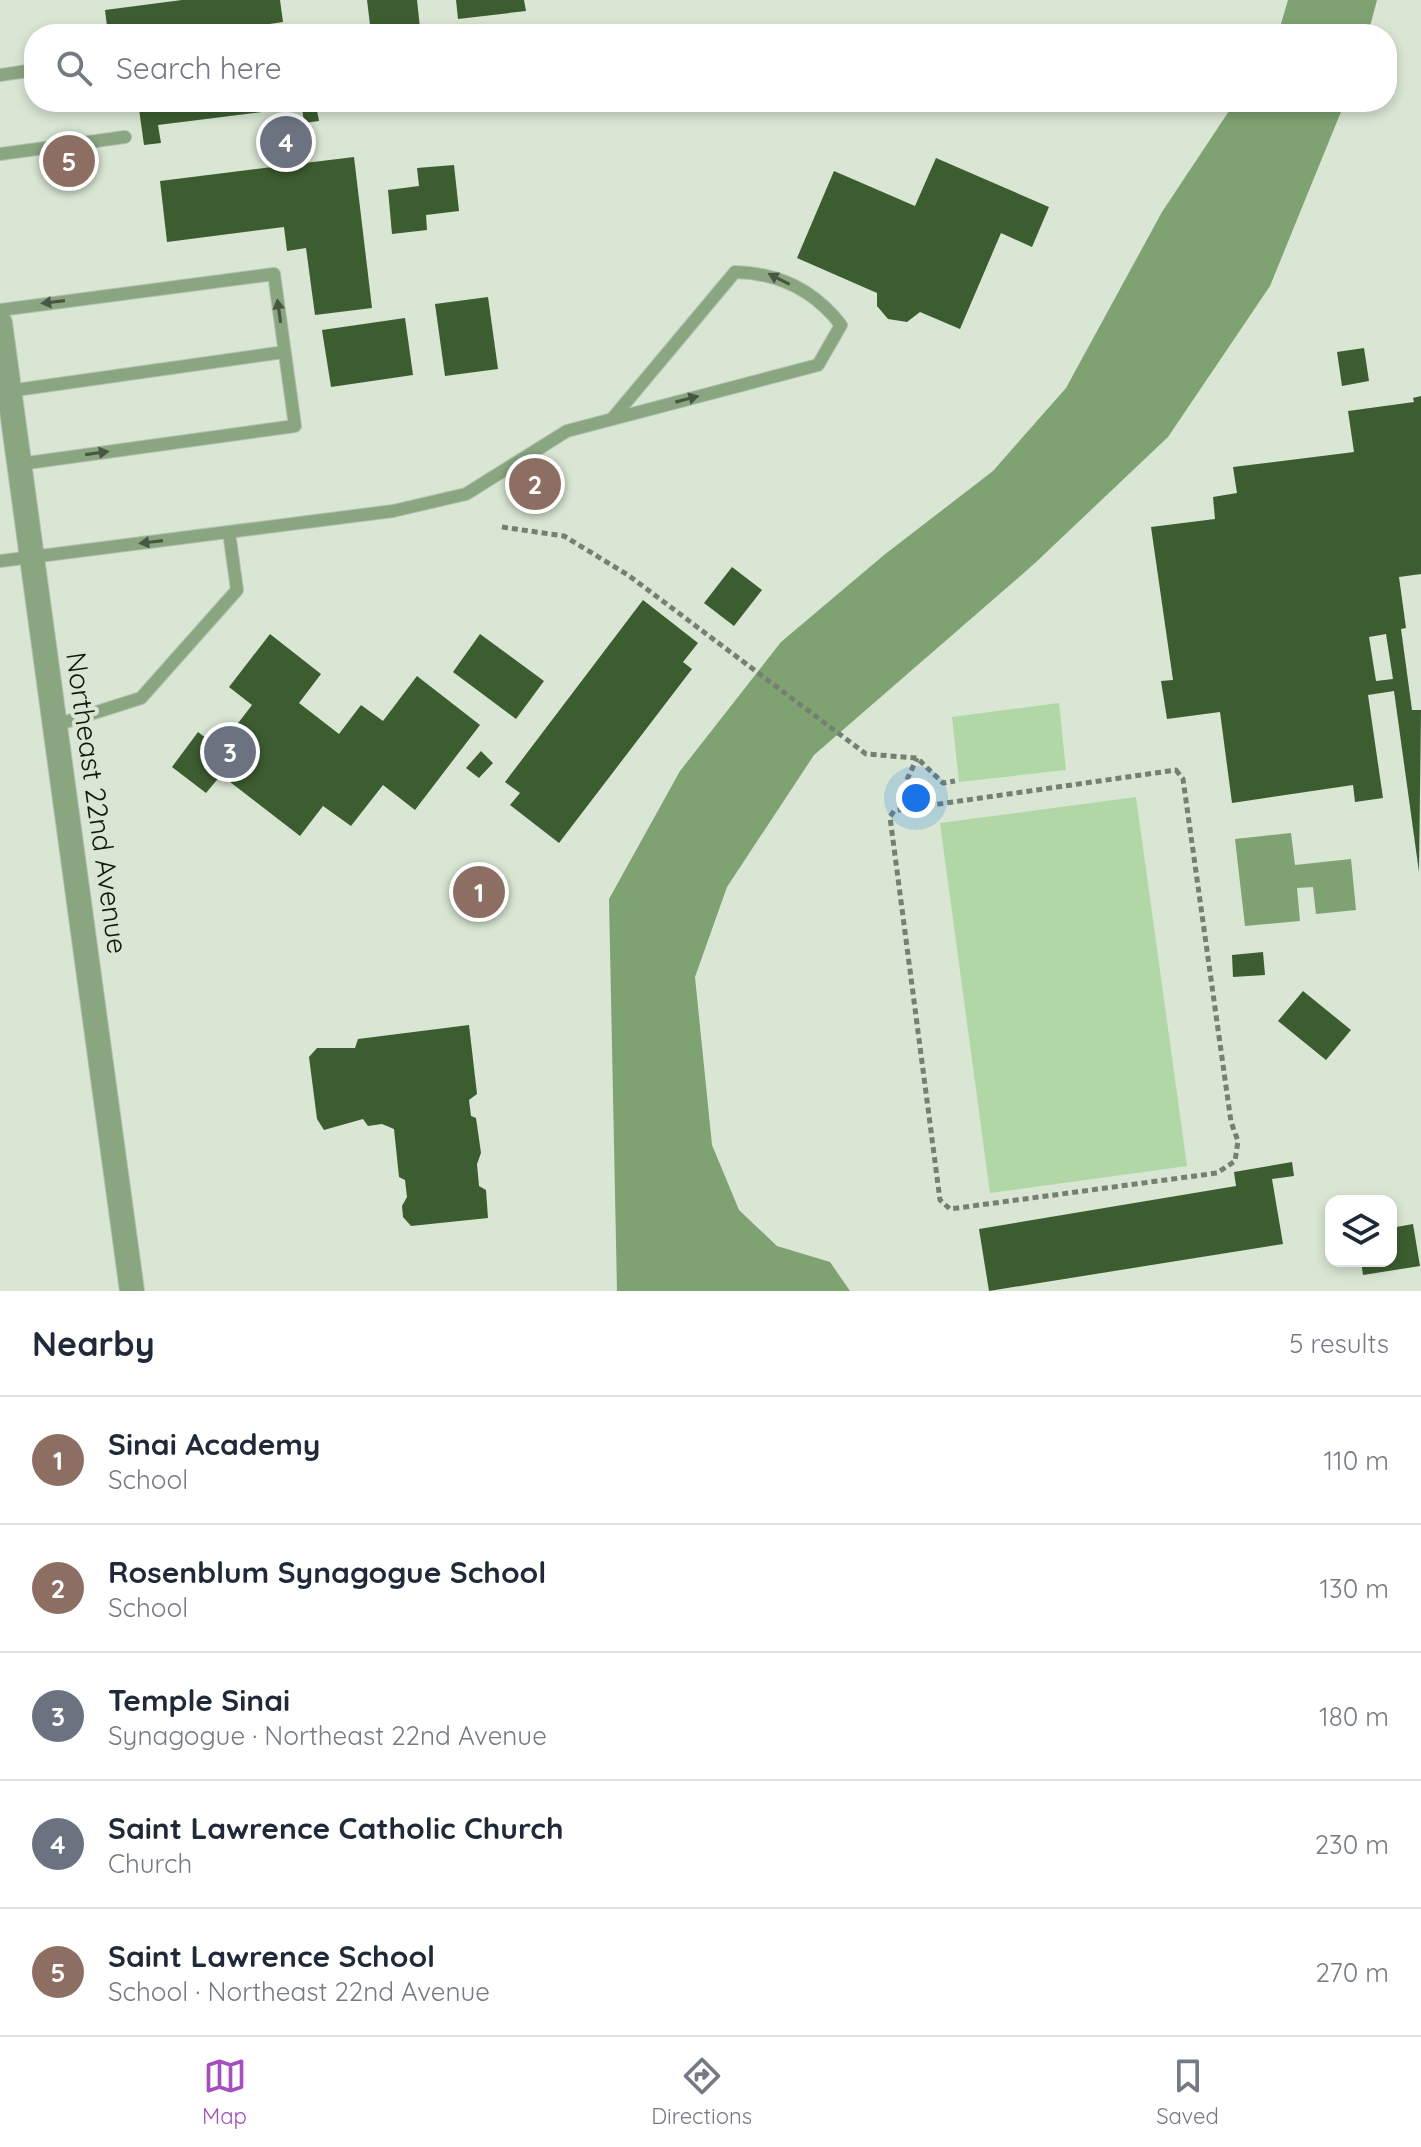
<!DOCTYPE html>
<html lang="en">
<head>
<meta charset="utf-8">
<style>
	:root { --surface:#fff; --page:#f2f2f3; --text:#1f2937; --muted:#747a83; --line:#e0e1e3; --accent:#a44fbd }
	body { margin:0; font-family:Quicksand,sans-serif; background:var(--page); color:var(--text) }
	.controls { position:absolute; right:24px; bottom:24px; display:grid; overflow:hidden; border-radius:16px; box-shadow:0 4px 12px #0003 }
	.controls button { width:72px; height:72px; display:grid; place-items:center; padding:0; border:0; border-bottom:2px solid var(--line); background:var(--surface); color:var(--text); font:40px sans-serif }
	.you { position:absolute; left:916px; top:798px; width:28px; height:28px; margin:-20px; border:6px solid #fff; border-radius:50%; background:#1a73e8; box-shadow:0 0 0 12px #1a73e833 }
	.badge { display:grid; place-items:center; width:52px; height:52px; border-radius:50%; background:var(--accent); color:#fff; font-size:26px; font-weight:700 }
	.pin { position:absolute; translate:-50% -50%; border:4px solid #fff; box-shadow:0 2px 8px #0006 }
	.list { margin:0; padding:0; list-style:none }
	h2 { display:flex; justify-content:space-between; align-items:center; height:104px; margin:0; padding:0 32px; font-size:34px }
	h2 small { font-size:26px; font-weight:400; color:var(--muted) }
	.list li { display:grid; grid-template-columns:52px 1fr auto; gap:24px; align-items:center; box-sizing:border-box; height:128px; padding:0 32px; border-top:2px solid var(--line) }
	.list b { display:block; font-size:30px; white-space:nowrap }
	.list p { margin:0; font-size:26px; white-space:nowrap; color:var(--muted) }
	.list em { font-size:26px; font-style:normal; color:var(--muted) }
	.icon { flex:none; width:44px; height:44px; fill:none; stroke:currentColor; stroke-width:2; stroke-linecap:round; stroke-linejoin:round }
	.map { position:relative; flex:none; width:1421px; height:1291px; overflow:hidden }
	.search { position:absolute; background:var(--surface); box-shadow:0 4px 12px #0003; left:24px; right:24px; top:24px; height:88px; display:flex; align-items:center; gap:20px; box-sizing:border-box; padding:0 28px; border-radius:32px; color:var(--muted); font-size:30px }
	.sheet { height:744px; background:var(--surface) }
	nav { display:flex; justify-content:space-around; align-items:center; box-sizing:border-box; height:112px; border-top:2px solid var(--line); background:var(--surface); font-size:22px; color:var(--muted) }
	nav a { display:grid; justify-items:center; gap:4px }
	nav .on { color:var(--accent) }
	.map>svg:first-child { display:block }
</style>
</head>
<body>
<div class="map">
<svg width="1421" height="1291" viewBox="0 0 1421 1291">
	<rect width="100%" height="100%" fill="#d8e6d3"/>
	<path fill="#b2d7a6" d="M1059 703 1066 770 959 782 952 717Z
		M1136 797 1187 1166 990 1193 940 823Z"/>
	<path fill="#7fa272" d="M1288 0H1377L1368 34H1278Z
		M1235 102H1345L1270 286 1168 437 1034 564 814 755 727 887 695 977 712 1145 739 1210 777 1246 830 1262 850 1291H617L609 899 680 771 781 642 884 555 993 471 1066 388 1162 212Z
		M1291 833 1295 865 1351 859 1356 910 1316 914 1313 887 1297 888 1300 921 1245 926 1235 839Z"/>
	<path fill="#3c5d30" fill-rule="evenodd" d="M182 0H280L283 22 199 34H108L105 10Z
		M367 0H417L420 28 371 33Z
		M456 0H524L526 11 458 19Z
		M138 102H324V104L316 105 319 121 304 123 302 107 158 125 161 143 144 145Z
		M354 157 372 308 315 315 306 248 287 251 284 227 167 242 160 181Z
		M936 158 1049 207 1032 247 1001 233 960 329 920 312 907 322 888 319 877 306V293L797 258 834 171 915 206Z
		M454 165 459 211 426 215 427 230 392 234 388 190 419 186 417 168Z
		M488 297 498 369 445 376 435 304Z
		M405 318 413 375 331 387 322 330Z
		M1364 348 1369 381 1342 386 1337 352Z
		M1421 396V574L1399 577 1406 628 1401 629 1412 710H1421L1419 872 1394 691 1368 695 1383 798 1355 802 1353 785 1232 803 1220 712 1167 719 1161 681 1173 680 1151 527 1215 519 1213 497 1237 493 1233 467 1354 452 1348 411 1414 402 1413 398ZM1386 634 1393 679 1376 681 1369 637Z
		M732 567 762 590 734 626 704 603Z
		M643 600 698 643 683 662 692 669 559 843 510 805 520 793 505 782Z
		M270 634 321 674 299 703 339 734 361 705 383 721 417 676 480 725 415 810 383 785 351 826 323 806 300 836 221 775 206 793 172 767 198 732 219 748 252 705 229 687Z
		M480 634 544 681 516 719 453 672Z
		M481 751 493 763 479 778 466 768Z
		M1263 952 1265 975 1233 977 1232 955Z
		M1303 991 1351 1030 1326 1060 1278 1021Z
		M469 1025 477 1094 469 1100 471 1116 476 1118 481 1153 477 1164 479 1186 486 1190 488 1218 411 1226 403 1217 402 1206 407 1197 405 1180 399 1177 394 1129 382 1124 368 1126 363 1119 324 1130 317 1119 309 1057 317 1048H355L358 1039Z
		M1292 1162 1294 1176 1272 1179 1283 1244 989 1291 979 1229 1236 1186 1234 1172Z
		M1413 1224 1420 1266 1363 1275 1361 1261H1391V1228Z"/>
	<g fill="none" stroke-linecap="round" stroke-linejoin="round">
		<g stroke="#b4c1b0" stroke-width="14">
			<path id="service" d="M0 75 34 70
				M0 154 125 137
				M0 310 274 274 295 426 20 464
				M9 391 284 352
				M0 561 393 511 466 494 567 431 818 365 841 325C814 290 779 273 735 272L612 419
				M56 725 141 698 237 590 229 532"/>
		</g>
		<g stroke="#b4c1b0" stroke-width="26">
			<path id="tertiary" d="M0 323 132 1291"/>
		</g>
		<path stroke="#757f72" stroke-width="5" stroke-dasharray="6 4" stroke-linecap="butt" d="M502 527 564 536 628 575 866 754 917 758 943 783 955 781
			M1176 770 1183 779 1231 1122 1238 1141 1235 1161 1217 1173 950 1209 940 1200 890 817 894 811 904 809Z
			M904 809V786L917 758"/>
		<use href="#service" stroke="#8aa680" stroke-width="12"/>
		<use href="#tertiary" stroke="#8aa680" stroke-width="24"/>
	</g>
	<defs><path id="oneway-solid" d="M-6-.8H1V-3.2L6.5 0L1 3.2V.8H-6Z" transform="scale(2)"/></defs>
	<g fill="#485742">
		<use href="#oneway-solid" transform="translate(779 279) rotate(-153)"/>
		<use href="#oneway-solid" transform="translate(53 302) rotate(173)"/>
		<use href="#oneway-solid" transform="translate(279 311) rotate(-98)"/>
		<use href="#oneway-solid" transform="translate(687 399) rotate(-15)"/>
		<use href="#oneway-solid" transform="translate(97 453) rotate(-8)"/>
		<use href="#oneway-solid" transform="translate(151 542) rotate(173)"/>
	</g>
	<g text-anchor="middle" stroke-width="8" stroke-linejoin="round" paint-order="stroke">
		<g font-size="28" fill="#121710" stroke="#d8e6d3">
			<text transform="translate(97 803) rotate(82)" y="10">Northeast 22nd Avenue</text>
		</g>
	</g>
</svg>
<div class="controls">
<button><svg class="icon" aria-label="layers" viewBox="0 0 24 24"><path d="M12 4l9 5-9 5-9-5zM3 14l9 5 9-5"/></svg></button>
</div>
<div class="you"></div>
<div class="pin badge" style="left:479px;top:892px;background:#8d6e63">1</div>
<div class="pin badge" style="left:535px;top:484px;background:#8d6e63">2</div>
<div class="pin badge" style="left:230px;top:752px;background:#6b7280">3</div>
<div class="pin badge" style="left:286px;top:142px;background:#6b7280">4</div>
<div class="pin badge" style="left:69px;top:161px;background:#8d6e63">5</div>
<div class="search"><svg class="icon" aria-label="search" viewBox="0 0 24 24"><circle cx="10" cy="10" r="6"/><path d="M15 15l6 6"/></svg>Search here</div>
</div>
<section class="sheet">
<h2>Nearby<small>5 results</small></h2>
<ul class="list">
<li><span class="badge" style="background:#8d6e63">1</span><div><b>Sinai Academy</b><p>School</p></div><em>110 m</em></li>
<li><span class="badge" style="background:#8d6e63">2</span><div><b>Rosenblum Synagogue School</b><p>School</p></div><em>130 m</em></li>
<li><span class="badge" style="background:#6b7280">3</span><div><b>Temple Sinai</b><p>Synagogue · Northeast 22nd Avenue</p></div><em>180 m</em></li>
<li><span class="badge" style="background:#6b7280">4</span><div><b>Saint Lawrence Catholic Church</b><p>Church</p></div><em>230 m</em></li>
<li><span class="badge" style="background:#8d6e63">5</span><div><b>Saint Lawrence School</b><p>School · Northeast 22nd Avenue</p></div><em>270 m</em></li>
</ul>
</section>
<nav>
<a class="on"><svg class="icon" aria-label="map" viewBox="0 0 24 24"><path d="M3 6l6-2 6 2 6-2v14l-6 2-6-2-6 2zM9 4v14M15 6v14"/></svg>Map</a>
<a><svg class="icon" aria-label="directions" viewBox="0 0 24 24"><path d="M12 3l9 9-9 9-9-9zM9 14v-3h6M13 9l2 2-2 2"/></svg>Directions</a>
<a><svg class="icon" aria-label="saved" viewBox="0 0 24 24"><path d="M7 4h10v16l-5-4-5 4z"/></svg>Saved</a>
</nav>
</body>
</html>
